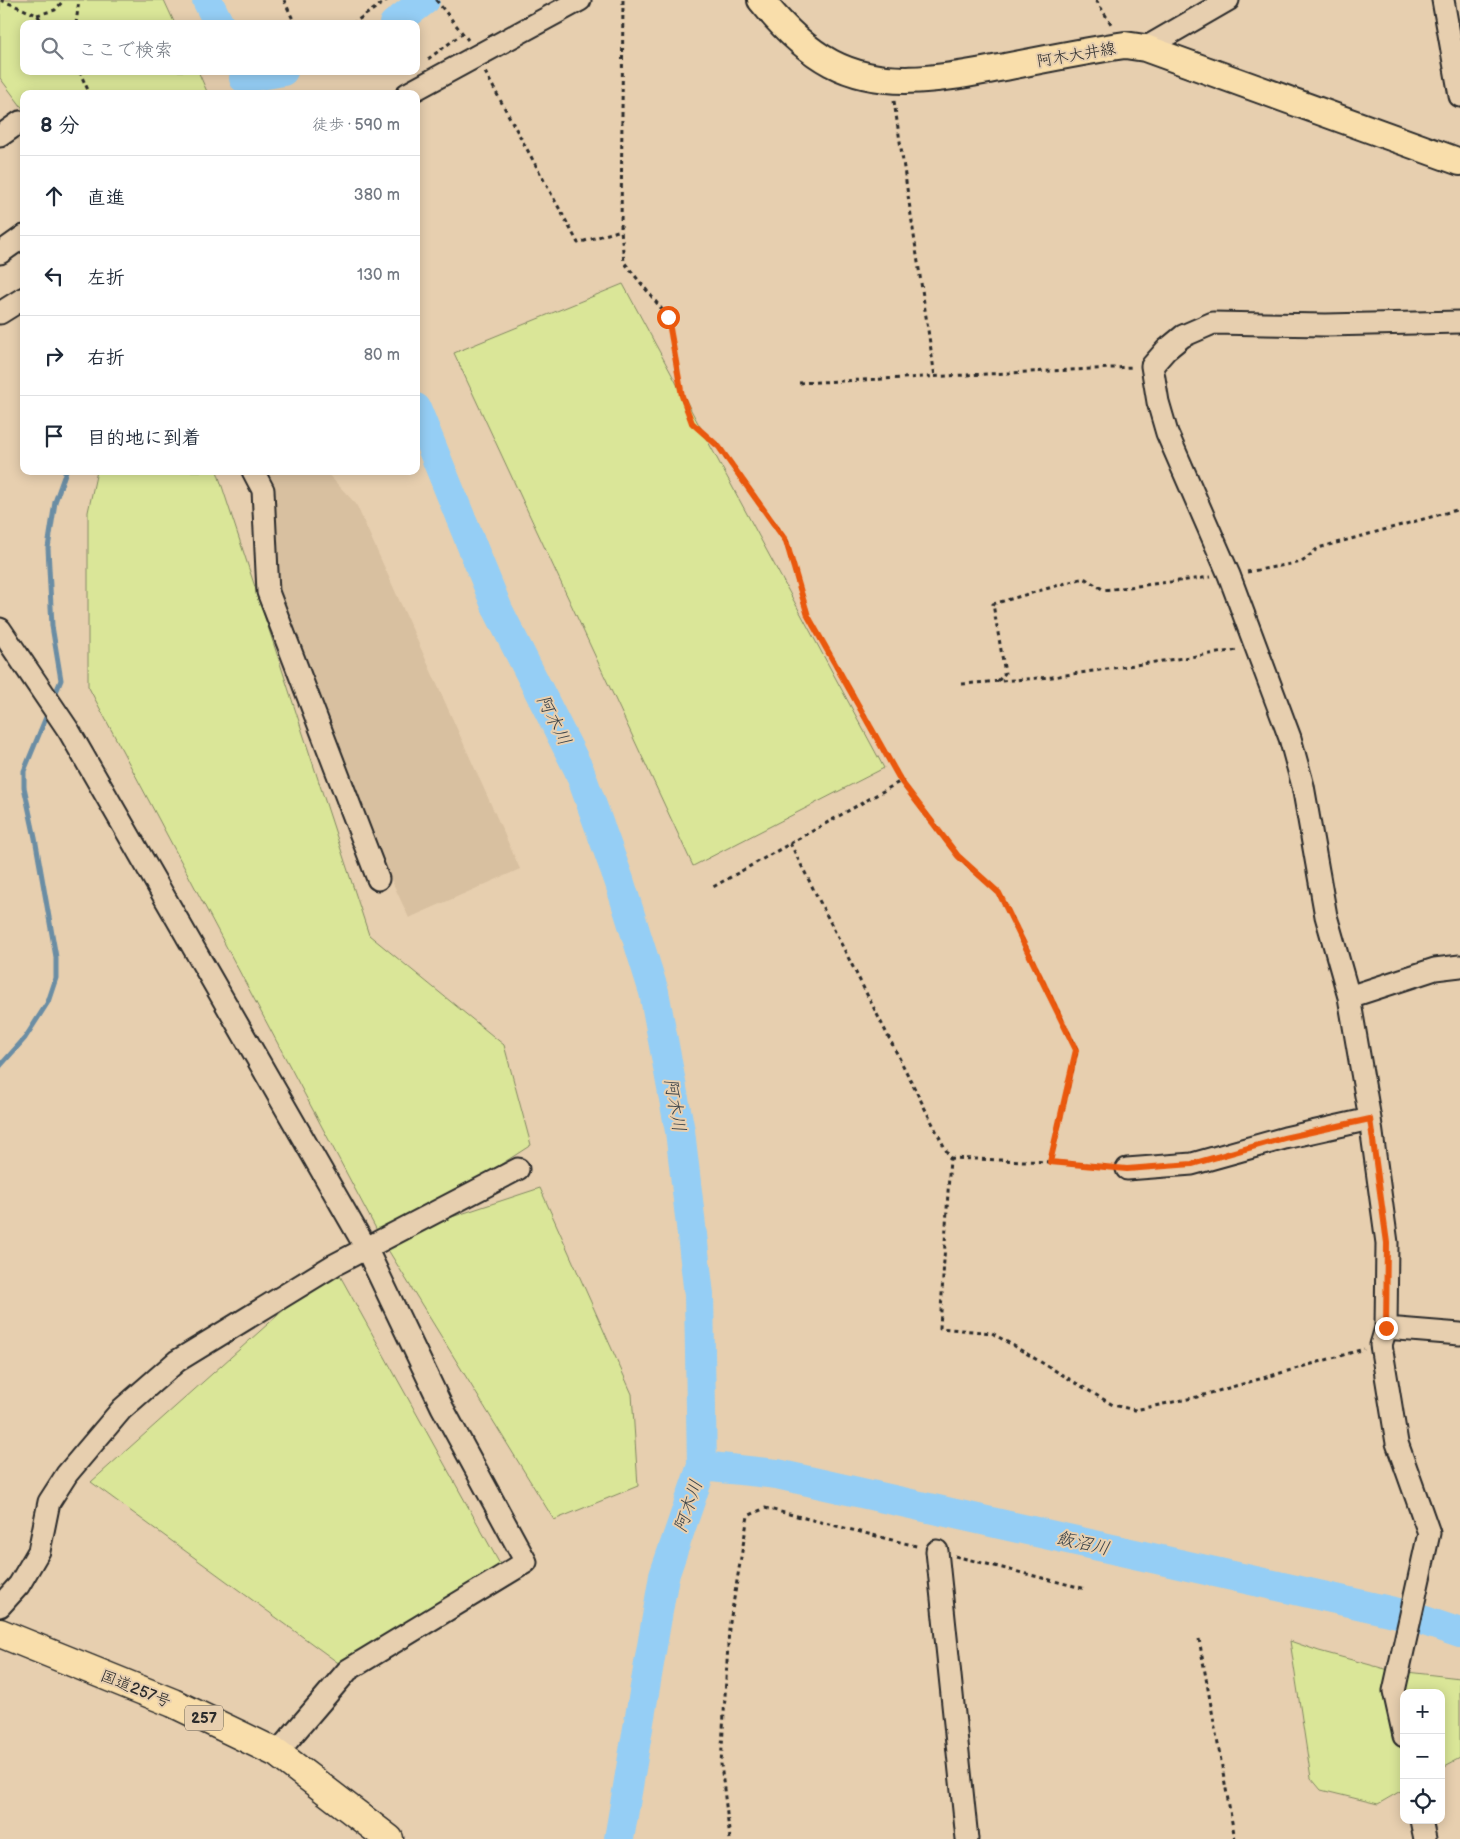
<!DOCTYPE html>
<html lang="ja">
<head>
<meta charset="utf-8">
<style>
	:root { --surface:#fff; --page:#f6f6f7; --text:#1f2937; --muted:#747a83; --line:#e0e1e3 }
	body { margin:0; font-family:"Balsamiq Sans","Klee One",sans-serif; background:var(--page); color:var(--text) }
	.controls { position:absolute; right:15px; bottom:15px; display:grid; overflow:hidden; border-radius:10px; box-shadow:0 2px 12px #0003 }
	.controls button { width:45px; height:45px; display:grid; place-items:center; padding:0; border:0; border-bottom:1px solid var(--line); background:var(--surface); color:var(--text); font:25px sans-serif }
	.stop { position:absolute; width:15px; height:15px; margin:-11px; border:4px solid #ea580c; border-radius:50%; background:#fff }
	.stop.end { background:#ea580c; border-color:#fff; box-shadow:0 1px 5px #0008 }
	.list { margin:0; padding:0; list-style:none }
	h2 { display:flex; justify-content:space-between; align-items:center; height:65px; margin:0; padding:0 20px; font-size:21px }
	h2 small { font-size:16px; font-weight:400; color:var(--muted) }
	.list li { display:grid; grid-template-columns:32px 1fr auto; gap:15px; align-items:center; box-sizing:border-box; height:80px; padding:0 20px; border-top:1px solid var(--line) }
	.list b { display:block; font-size:19px; white-space:nowrap }
	.list em { font-size:16px; font-style:normal; color:var(--muted) }
	.icon { flex:none; width:28px; height:28px; fill:none; stroke:currentColor; stroke-width:2; stroke-linecap:round; stroke-linejoin:round }
	.map { position:relative; flex:none; width:1460px; height:1839px; overflow:hidden }
	.search { position:absolute; background:var(--surface); box-shadow:0 2px 12px #0003; left:20px; top:20px; width:400px; height:55px; display:flex; align-items:center; gap:12px; box-sizing:border-box; padding:0 18px; border-radius:10px; color:var(--muted); font-size:19px }
	.panel { position:absolute; background:var(--surface); box-shadow:0 2px 12px #0003; left:20px; top:90px; width:400px; height:385px; border-radius:10px }
	.map>svg:first-child { display:block }
</style>
</head>
<body>
<div class="map">
<svg width="1460" height="1839" viewBox="0 0 1460 1839">
	<rect width="100%" height="100%" fill="#e7cfaf"/>
	<filter id="ink" filterUnits="userSpaceOnUse"><feTurbulence type="fractalNoise" baseFrequency=".02" numOctaves="2"/><feDisplacementMap in="SourceGraphic" scale="10" xChannelSelector="R" yChannelSelector="G"/><feConvolveMatrix kernelMatrix="1 2 1 2 8 2 1 2 1" color-interpolation-filters="sRGB"/></filter>
	<g filter="url(#ink)">
		<path fill="#d8c0a0" d="M261 471H325L356 504 520 869 409 918 314 713 268 592Z"/>
		<path fill="#dae698" stroke="#828862" d="M0 0H164L175 24H24V71H198L208 94H24V110L0 78Z
			M623 284 884 768 693 866 454 353Z
			M97 471H217L369 935 504 1045 531 1145 385 1239 540 1188 632 1394 638 1486 554 1520 382 1240 88 686V512Z
			M334 1265 501 1566 348 1670 91 1482Z
			M1290 1641 1319 1651 1389 1670 1460 1678V1758L1441 1768V1693H1404V1789L1378 1804 1321 1790 1311 1778Z"/>
		<g fill="none" stroke-linecap="round" stroke-linejoin="round">
			<path stroke="#6b8da4" stroke-width="5" d="M54 697 61 680 52 626 48 548 55 502 66 471
				M0 1066 25 1038 48 1002 56 978V957L35 838 24 787V771L49 710"/>
			<path stroke="#95cef5" stroke-width="30" d="M207 0 219 24
				M394 24 425 0
				M244 78 283 71
				M416 408 498 610 579 770 619 880 654 992 680 1131 699 1295 702 1466 664 1576 619 1839
				M702 1466 777 1474 1407 1615 1460 1633"/>
			<g stroke="#2b2b2b" stroke-width="25">
				<path id="minor" d="M1443 0 1460 96
					M1145 48 1228 0
					M407 94 580 0
					M0 136 20 122 24 124
					M0 253 24 236
					M0 313 24 298
					M253 471 263 490 268 592 378 879
					M0 629 69 731 366 1248 442 1407 526 1562 348 1670 277 1753
					M1349 997 1435 969 1460 966
					M1127 1169 1192 1164 1285 1138 1370 1119
					M1386 1328 1460 1334
					M937 1551 967 1839
					M0 1606 19 1585 39 1551 49 1502 67 1474 122 1409 177 1361 334 1265 518 1169
					M1404 1736 1394 1691 1429 1533 1397 1443 1381 1345 1386 1328 1387 1243 1370 1119 1349 997 1326 916 1303 786 1290 738 1229 575 1167 433 1158 402 1152 366 1166 350 1183 336 1213 323 1326 325 1460 322
					M1421 1820 1425 1839"/>
			</g>
			<g stroke="#2b2b2b" stroke-width="30">
				<path id="major" d="M761 0C781 25 803 48 831 63 886 92 948 77 1005 67 1045 59 1085 51 1125 45L1145 48 1460 162"/>
			</g>
			<g stroke="#2b2b2b" stroke-width="31">
				<path id="highway" d="M0 1633 173 1703 277 1753 389 1839"/>
			</g>
			<path stroke="#2b2b2b" stroke-width="3" stroke-dasharray="4 4" stroke-linecap="butt" d="M1 0 37 15 44 24
				M284 0 295 24
				M436 0 468 40
				M623 0 621 230 624 262 668 317 682 397 692 423 719 447 786 541 808 616 901 781 713 887
				M1096 0 1113 27
				M37 15 55 10 64 0
				M76 24 79 0
				M352 24 387 0
				M428 59 462 34
				M79 71 90 94
				M485 72 578 243 621 230
				M894 101 935 377
				M799 383 1134 367
				M1247 572 1302 562 1318 548 1460 509
				M998 681 1005 673 993 604 1084 578 1104 590 1211 577
				M962 684 1052 677 1238 650
				M901 781 958 856 999 893 1077 1050 1050 1162
				M790 843 950 1158 940 1328 992 1333 1113 1405 1135 1410 1197 1397 1364 1349
				M950 1158 1050 1162 1109 1167
				M955 1556 1086 1589
				M1199 1639 1235 1839
				M730 1839 721 1764 729 1628 748 1516 765 1508 920 1547"/>
			<use href="#minor" stroke="#e7cfaf" stroke-width="21"/>
			<use href="#major" stroke="#f9deab" stroke-width="26"/>
			<use href="#highway" stroke="#f9deab" stroke-width="28"/>
		</g>
	</g>
	<g fill="none" stroke-linecap="round" stroke-linejoin="round" filter="url(#ink)">
		<path stroke="#ea580c" stroke-width="6" d="M668 317 682 396 692 423 719 447 786 541 808 616 901 781 958 856 999 893 1076 1050 1050 1162 1127 1169 1192 1164 1284 1138 1370 1119 1387 1243 1386 1328"/>
	</g>
	<g text-anchor="middle" stroke-width="4" stroke-linejoin="round" paint-order="stroke">
		<rect fill="#e7cfaf" stroke="#635c53" stroke-width="1" x="185" y="1705.5" width="38" height="25" rx="4"/>
		<g font-size="15" font-weight="bold" fill="#2b2b2b">
			<text x="204" y="1723">257</text>
		</g>
		<g font-size="16" fill="#2b2b2b" stroke="#e7cfaf">
			<text transform="translate(1076 54) rotate(-10)" y="6">阿木大井線</text>
			<text transform="translate(136 1688) rotate(22)" y="6">国道257号</text>
		</g>
		<g font-size="18" font-style="italic" fill="#3b4349" stroke="#e7cfaf">
			<text transform="translate(554 720) rotate(63)" y="6">阿木川</text>
			<text transform="translate(675 1105) rotate(80)" y="6">阿木川</text>
			<text transform="translate(688 1506) rotate(-71)" y="6">阿木川</text>
			<text transform="translate(1083 1543) rotate(13)" y="6">飯沼川</text>
		</g>
	</g>
</svg>
<div class="controls">
<button>+</button>
<button>−</button>
<button><svg class="icon" aria-label="locate" viewBox="0 0 24 24"><circle cx="12" cy="12" r="6"/><path d="M12 2v4M12 18v4M2 12h4M18 12h4"/></svg></button>
</div>
<div class="stop" style="left:668px;top:317px"></div>
<div class="stop end" style="left:1386px;top:1328px"></div>
<div class="search"><svg class="icon" aria-label="search" viewBox="0 0 24 24"><circle cx="10" cy="10" r="6"/><path d="M15 15l6 6"/></svg>ここで検索</div>
<section class="panel">
<h2>8 分<small>徒歩 · 590 m</small></h2>
<ul class="list">
<li><svg class="icon" aria-label="ahead" viewBox="0 0 24 24"><path d="M12 20V5M6 11l6-6 6 6"/></svg><div><b>直進</b></div><em>380 m</em></li>
<li><svg class="icon" aria-label="left" viewBox="0 0 24 24"><path d="M17 20v-9H6M10 6l-5 5 5 5"/></svg><div><b>左折</b></div><em>130 m</em></li>
<li><svg class="icon" aria-label="right" viewBox="0 0 24 24"><path d="M7 20v-9h11M14 6l5 5-5 5"/></svg><div><b>右折</b></div><em>80 m</em></li>
<li><svg class="icon" aria-label="arrive" viewBox="0 0 24 24"><path d="M6 21V4h12l-3 4 3 4H6"/></svg><div><b>目的地に到着</b></div></li>
</ul>
</section>
</div>
</body>
</html>
